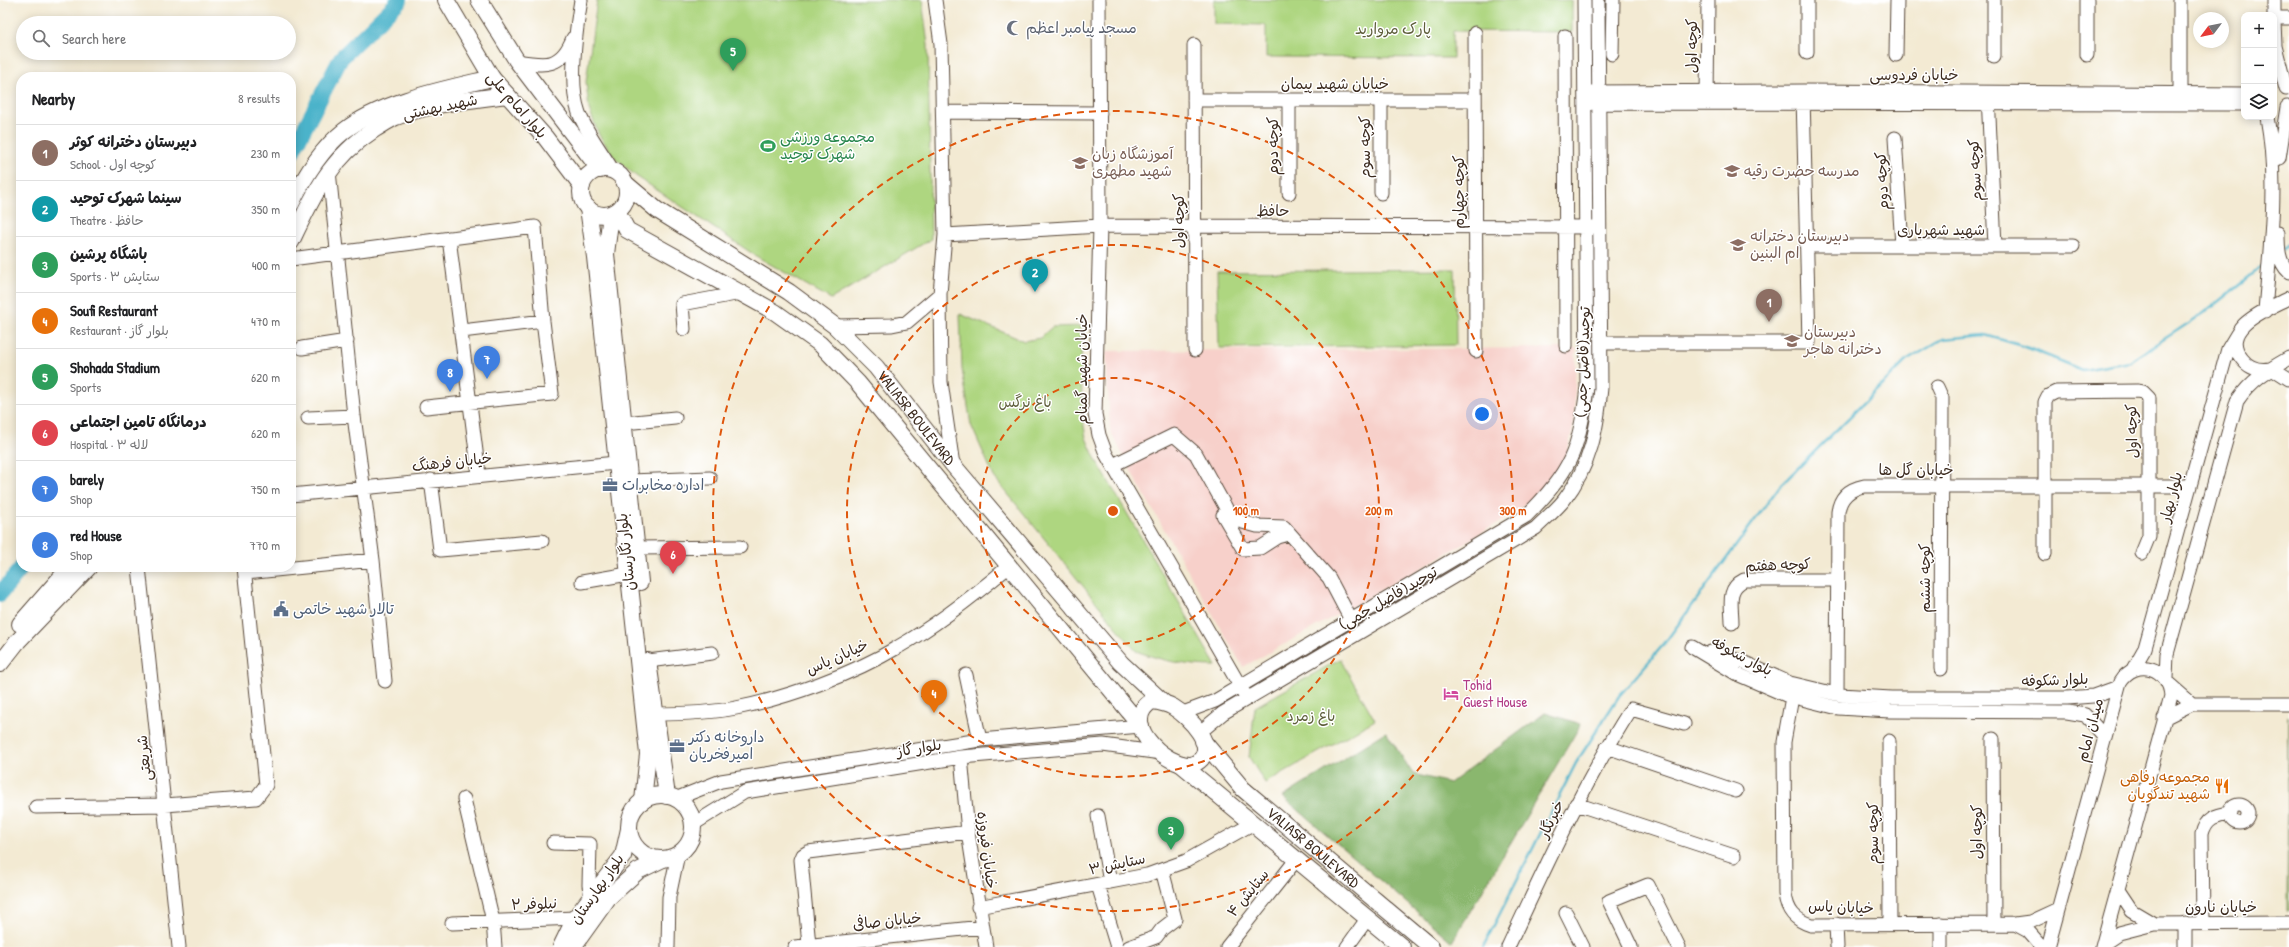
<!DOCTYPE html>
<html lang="en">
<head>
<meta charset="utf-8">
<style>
	:root { --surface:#fff; --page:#f2f2f2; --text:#202124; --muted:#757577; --line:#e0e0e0; --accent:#ea580c }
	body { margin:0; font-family:"Patrick Hand","Playpen Sans Arabic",sans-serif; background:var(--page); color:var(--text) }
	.controls { position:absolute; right:12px; top:12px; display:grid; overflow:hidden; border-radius:8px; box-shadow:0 2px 10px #0003 }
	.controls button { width:36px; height:36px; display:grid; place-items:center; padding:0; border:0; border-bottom:1px solid var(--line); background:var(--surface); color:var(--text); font:20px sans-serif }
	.compass { position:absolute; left:2193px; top:12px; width:36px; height:36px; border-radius:50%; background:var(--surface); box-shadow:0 2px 10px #0003; rotate:238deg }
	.you { position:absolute; left:1482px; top:414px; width:14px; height:14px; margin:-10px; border:3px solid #fff; border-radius:50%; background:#1a73e8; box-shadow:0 0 0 6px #1a73e833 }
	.badge { display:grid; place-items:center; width:26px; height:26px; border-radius:50%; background:var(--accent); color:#fff; font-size:13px; font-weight:700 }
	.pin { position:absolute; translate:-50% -33px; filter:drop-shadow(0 1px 2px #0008) }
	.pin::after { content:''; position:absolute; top:21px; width:14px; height:12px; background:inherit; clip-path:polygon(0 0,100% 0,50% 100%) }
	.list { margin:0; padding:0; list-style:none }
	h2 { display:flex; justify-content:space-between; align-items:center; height:52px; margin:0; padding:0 16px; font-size:17px }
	h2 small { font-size:13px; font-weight:400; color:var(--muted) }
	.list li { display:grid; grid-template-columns:26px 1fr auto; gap:12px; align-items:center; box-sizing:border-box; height:56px; padding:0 16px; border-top:1px solid var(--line) }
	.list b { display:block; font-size:15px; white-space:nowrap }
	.list p { margin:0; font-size:13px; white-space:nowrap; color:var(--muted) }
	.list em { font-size:13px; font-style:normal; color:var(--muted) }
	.icon { flex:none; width:22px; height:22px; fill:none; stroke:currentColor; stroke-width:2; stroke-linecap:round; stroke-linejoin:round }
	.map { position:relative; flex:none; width:2289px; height:947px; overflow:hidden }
	.search { position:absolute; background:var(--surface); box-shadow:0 2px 10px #0003; left:16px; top:16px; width:280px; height:44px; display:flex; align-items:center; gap:10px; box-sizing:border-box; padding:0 14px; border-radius:22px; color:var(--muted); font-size:15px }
	.panel { position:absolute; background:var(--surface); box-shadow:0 2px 10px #0003; left:16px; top:72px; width:280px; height:500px; border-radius:16px }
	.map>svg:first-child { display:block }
</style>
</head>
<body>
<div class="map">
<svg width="2289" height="947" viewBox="0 0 2289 947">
	<rect width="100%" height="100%" fill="#fff"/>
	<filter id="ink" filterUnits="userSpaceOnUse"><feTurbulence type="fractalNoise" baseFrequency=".025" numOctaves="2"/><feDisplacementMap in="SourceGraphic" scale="8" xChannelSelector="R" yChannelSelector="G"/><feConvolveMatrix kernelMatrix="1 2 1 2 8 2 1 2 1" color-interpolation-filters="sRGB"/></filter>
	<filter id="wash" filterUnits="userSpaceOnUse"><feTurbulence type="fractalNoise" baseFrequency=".012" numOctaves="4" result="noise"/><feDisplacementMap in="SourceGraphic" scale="16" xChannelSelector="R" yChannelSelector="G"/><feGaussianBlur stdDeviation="0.9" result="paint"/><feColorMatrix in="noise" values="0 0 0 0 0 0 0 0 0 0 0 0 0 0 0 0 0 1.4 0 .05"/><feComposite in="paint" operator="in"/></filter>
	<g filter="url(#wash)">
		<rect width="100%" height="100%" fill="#f3ead3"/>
		<path fill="#f7d0ca" d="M1576 348 1574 422 1563 473 1511 515 1432 562 1243 667 1133 475 1110 430 1106 351Z"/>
		<path fill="#aed680" stroke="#74804f" d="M597 0H922L928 45 931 239 831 299 756 256 636 176 615 158 599 135 589 109 586 82Z
			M1214 0H1572V32L1453 31V58L1266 57V25L1214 24Z
			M1455 269 1456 345 1219 348 1217 271Z
			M960 314 1024 341 1040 338 1052 327 1081 326 1082 414 1086 438 1096 460 1216 666C1187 666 1163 661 1136 651L994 477 971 425 962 369Z
			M1340 659 1375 720 1265 783 1249 757 1255 707Z
			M2288 716 2289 910H2287Z"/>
		<path fill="#8ab76e" stroke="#627046" d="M1545 713 1581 724 1452 942 1283 797 1386 732 1413 774 1450 783Z"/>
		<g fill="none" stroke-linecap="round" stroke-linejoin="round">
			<path stroke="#4bb3ca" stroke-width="2.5" d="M2283 249 2289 245
				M1483 947 1576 763 1619 696 1664 644 1779 487 1906 361 1943 339 1985 335 2023 346 2083 370 2129 362 2204 313 2264 265"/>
			<path stroke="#4bb3ca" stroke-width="16" d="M291 154 341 58 400 0
				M0 594 22 567"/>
		</g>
	</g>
	<g filter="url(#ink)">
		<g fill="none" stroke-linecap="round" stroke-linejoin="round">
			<g stroke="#574739" stroke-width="15">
				<path id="minor" d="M581 0C576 30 568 84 579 113 587 134 602 152 613 171
					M935 0 941 44 945 235 940 294 941 382 953 465
					M1099 0 1100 226 1095 414 1099 435 1106 454 1244 693
					M1807 0V53
					M1994 0V56
					M2087 0V55
					M2180 0V92
					M2274 15V0
					M2274 18H2289
					M2274 21 2275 46 2286 89
					M1475 33 1476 351
					M1565 36 1566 346
					M1194 45 1195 350
					M1612 54 1613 0
					M1896 55 1897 0
					M517 61C546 66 561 68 573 38
					M1590 92 1803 91 2244 94
					M1988 95 1995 246
					M1194 100H1475
					M1289 100V193
					M1381 100V193
					M1707 100 1708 0
					M1590 103 2244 104
					M943 112 1100 113
					M1895 138 1902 246
					M2279 158 2287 107
					M329 171 354 416 373 560 385 681
					M2278 233C2278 247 2278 262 2289 272
					M945 235 1100 226 1595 227
					M449 238 479 475
					M1808 246H2073
					M291 259 535 227 543 321 552 394 426 407
					M2265 311C2270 246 2279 181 2267 117
					M835 326 892 325 907 322 940 294
					M684 329 682 304 741 293
					M462 331 543 321
					M1601 343H1809L1803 95
					M302 348 347 341
					M2272 368 2289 379
					M2270 369C2259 371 2249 368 2242 359 2217 328 2268 309 2289 298
					M1937 387 1942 398 1941 669
					M308 418 354 416
					M624 423 675 418
					M1113 465 1174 435 1196 454 1232 519 1257 526 1284 527 1329 578 1351 620
					M431 480 440 550 542 541
					M630 481 710 478
					M291 495 616 463
					M1223 515 1243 549 1260 548 1277 537 1288 534
					M637 548 740 547
					M2045 554V402L2048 396 2056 392 2137 391 2143 392 2149 398V536L2142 553
					M139 567 179 947
					M245 573 373 560
					M582 582 628 574
					M1732 623C1732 605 1726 589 1744 580H1837
					M1692 647 1737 674 1786 695 1838 708 1890 711 2067 712 2085 715 2105 737
					M1711 652 1743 662 1790 683 1840 695 1891 698H2067L2093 696 2118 687
					M648 661 712 653
					M2133 669 2145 648 2228 349 2237 334
					M966 675 980 740
					M2166 678 2167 654 2237 401C2251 380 2268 370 2289 358
					M2169 684 2192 704
					M1837 694 1838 512C1840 497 1849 489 1864 486H2190
					M1792 697 1784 742 1785 894C1787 911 1795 920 1811 925L2015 924 2030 922 2058 909
					M1183 713 1215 701 1526 516C1570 473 1580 449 1587 387L1584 0
					M654 714C681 714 709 713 736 708 787 698 853 674 898 647 935 626 976 594 1008 567
					M2164 718 2192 704H2289
					M1199 733 1223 713 1536 528C1545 519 1556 510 1564 500 1591 465 1597 430 1601 388L1598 0
					M1993 739 1994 924
					M1889 741 1890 924
					M1607 747 1736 791
					M961 757 968 832 986 947
					M464 799 493 921 495 947
					M675 799 721 781 980 740 1141 726
					M1576 804 1734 856
					M2230 814a9 9 0 1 1 18 0a9 9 0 1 1-18 0Z
					M36 807 165 805 256 798 266 785 244 567
					M1098 816 1110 882
					M692 825 745 792 961 757 1103 745 1161 753
					M553 843 590 844 589 885 591 898
					M1098 885 1117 947
					M2118 890 2132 911 2154 924
					M978 907 1147 875 1186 861 1252 824
					M1566 913 1583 947
					M452 923 575 918
					M2203 923 2202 834C2206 818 2215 815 2231 813
					M1836 924 1837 947
					M2015 924 2028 931 2042 947
					M2104 943 2119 933 2154 924 2289 923
					M809 945 801 860 803 855 808 852 968 832
					M668 947 669 897 678 854
					M795 947 982 927
					M1129 947 1156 937 1162 929 1175 919 1162 870
					M1227 947 1296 860
					M1347 947 1367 919
					M1508 947C1546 866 1583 784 1631 709L1684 724
					M1631 947 1609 901 1648 885 1679 947
					M1941 947V924
					M2048 947 2120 682C2136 657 2169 667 2171 696L2102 947
					M2185 947V923"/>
			</g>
			<g stroke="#574739" stroke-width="18">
				<g id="major">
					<path d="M446 0 492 78 545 137 582 186"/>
					<path d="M479 0 517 61 600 170"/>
					<circle cx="604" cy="192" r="23"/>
					<path id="s1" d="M625 183 657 210 789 292 835 326 876 367 953 465 1121 663 1163 702"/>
					<path d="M291 204C304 177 320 150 344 131 382 101 446 89 492 78"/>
					<path d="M588 208 595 257 648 754 643 801"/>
					<path d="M617 211 627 230 775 312 820 344 858 383 1141 726"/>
					<path d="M611 214 606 254 640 582"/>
					<path d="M291 242C313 195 330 158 375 129 382 125 389 120 396 117 431 103 471 100 507 95"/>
					<path d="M20 624 70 567"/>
					<path d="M648 661 667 796"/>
					<path d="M0 664 18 641 89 567"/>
					<path d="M1152 701C1160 702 1166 703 1173 707 1188 716 1221 748 1196 763 1176 775 1114 724 1152 701Z"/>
					<path id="s2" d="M1203 741 1243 789 1431 947"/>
					<path d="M1181 764 1402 947"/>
					<circle cx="661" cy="827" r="32"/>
					<path d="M561 947 575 918 623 856 629 829"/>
					<path d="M573 947 608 898 638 871 663 859"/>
				</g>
			</g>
			<use href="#minor" stroke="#fff" stroke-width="13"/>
			<use href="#major" stroke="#fff" stroke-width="16"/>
		</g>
	</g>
	<g fill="none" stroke="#df570d" stroke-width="2" stroke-dasharray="7 5">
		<circle cx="1113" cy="511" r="133"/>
		<circle cx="1113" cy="511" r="266"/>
		<circle cx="1113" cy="511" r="400"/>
	</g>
	<defs>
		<g id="mosque-bare" transform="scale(1.2)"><path d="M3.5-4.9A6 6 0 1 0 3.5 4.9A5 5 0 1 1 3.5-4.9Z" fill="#6b7280" stroke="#fff" stroke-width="2.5" paint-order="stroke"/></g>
		<g id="stadium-bare" transform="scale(1.2)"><path d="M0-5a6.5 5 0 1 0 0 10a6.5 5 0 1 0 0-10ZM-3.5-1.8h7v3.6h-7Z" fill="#2e9e5b" stroke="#fff" stroke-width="2.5" paint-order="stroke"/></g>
		<g id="school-bare" transform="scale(1.2)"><path d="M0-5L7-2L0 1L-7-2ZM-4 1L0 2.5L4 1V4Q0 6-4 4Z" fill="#8d6e63" stroke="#fff" stroke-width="2.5" paint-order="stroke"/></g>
		<g id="office-bare" transform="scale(1.2)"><path d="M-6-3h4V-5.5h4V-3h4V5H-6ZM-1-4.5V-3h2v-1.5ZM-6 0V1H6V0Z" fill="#5c6f8a" stroke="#fff" stroke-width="2.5" paint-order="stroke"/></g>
		<g id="civic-bare" transform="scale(1.2)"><path d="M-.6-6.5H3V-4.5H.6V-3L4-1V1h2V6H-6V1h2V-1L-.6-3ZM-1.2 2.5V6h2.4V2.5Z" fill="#5c6f8a" stroke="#fff" stroke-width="2.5" paint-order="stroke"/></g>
		<g id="hotel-bare" transform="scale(1.2)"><path d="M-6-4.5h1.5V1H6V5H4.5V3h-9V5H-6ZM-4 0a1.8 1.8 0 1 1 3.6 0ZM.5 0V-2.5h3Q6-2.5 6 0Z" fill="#d1479c" stroke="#fff" stroke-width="2.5" paint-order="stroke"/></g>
		<g id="restaurant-bare" transform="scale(1.2)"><path d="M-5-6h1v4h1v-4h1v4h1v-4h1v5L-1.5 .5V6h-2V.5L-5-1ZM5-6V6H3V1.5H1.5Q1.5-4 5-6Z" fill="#e8710a" stroke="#fff" stroke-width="2.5" paint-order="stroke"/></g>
	</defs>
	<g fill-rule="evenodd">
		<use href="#mosque-bare" x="1014" y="28"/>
		<use href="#stadium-bare" x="768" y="146"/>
		<use href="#school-bare" x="1080" y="163"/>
		<use href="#school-bare" x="1732" y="171"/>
		<use href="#school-bare" x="1738" y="245"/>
		<use href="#school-bare" x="1792" y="341"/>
		<use href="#office-bare" x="610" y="485"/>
		<use href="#civic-bare" x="281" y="609"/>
		<use href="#hotel-bare" x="1451" y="694"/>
		<use href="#office-bare" x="677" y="746"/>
		<use href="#restaurant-bare" x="2222" y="786"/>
	</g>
	<g text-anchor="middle" stroke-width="3" stroke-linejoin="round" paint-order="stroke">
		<g font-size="15" fill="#5b616d" stroke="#fff" text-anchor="start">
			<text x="1026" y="33">مسجد پیامبر اعظم</text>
		</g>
		<g font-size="15" fill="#5e5e3b" stroke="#fff">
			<text x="1393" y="34">پارک مروارید</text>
			<text x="1025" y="407">باغ نرگس</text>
			<text x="1311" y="721">باغ زمرد</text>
		</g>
		<g font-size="15" fill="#3b2a1e" stroke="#fff">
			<text transform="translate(1692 46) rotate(-90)" y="5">کوچه اول</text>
			<text x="1914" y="80">خیابان فردوسی</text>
			<text x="1335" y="89">خیابان شهید پیمان</text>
			<text transform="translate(517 105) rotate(49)" y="5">بلوار امام علی</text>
			<text transform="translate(440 107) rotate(-12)" y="5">شهید بهشتی</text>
			<text transform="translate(1273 146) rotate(-90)" y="5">کوچه دوم</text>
			<text transform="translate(1365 147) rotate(-90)" y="5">کوچه سوم</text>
			<text transform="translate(1975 170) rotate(-93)" y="5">کوچه سوم</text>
			<text transform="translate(1882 181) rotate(-93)" y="5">کوچه دوم</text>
			<text transform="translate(1459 192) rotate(-90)" y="5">کوچه چهارم</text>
			<text x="1273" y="216">حافظ</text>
			<text transform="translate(1179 221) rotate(-90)" y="5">کوچه اول</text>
			<text x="1941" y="235">شهید شهریاری</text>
			<text transform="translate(1583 362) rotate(-88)" y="5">توحید(فاضل جمی)</text>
			<text transform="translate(1082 369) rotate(-90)" y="5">خیابان شهید گمنام</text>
			<text dy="5" stroke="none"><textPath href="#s1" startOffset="377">VALIASR BOULEVARD</textPath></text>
			<text transform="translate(2132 431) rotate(-92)" y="5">کوچه اول</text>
			<text transform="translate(452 462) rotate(-6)" y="5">خیابان فرهنگ</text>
			<text x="1916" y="475">خیابان گل ها</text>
			<text transform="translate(2171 497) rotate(-75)" y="5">بلوار بهار</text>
			<text transform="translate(626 552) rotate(-96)" y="5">بلوار نگارستان</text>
			<text transform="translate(1778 565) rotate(-2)" y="5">کوچه هفتم</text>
			<text transform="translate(1925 578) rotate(-90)" y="5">کوچه ششم</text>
			<text transform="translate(1388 598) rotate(-30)" y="5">توحید(فاضل جمی)</text>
			<text transform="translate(1742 656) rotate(28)" y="5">بلوار شکوفه</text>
			<text transform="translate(837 657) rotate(-24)" y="5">خیابان یاس</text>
			<text transform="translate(2055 680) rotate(-2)" y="5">بلوار شکوفه</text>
			<text transform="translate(2090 730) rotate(-75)" y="5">میدان امام</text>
			<text transform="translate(919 748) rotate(-9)" y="5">بلوار گاز</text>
			<text transform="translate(144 758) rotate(-96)" y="5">شریعتی</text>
			<text transform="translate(1551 819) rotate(-64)" y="5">خبرنگار</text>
			<text transform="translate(1977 832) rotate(-90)" y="5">کوچه اول</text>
			<text transform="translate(1873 833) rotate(-90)" y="5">کوچه سوم</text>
			<text dy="5" stroke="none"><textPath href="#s2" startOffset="154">VALIASR BOULEVARD</textPath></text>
			<text transform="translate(987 850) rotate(83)" y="5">خیابان فیروزه</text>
			<text transform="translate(1117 864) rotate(-12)" y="5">ستایش ۳</text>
			<text transform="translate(597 889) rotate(-55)" y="5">بلوار بهارستان</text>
			<text transform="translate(1248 893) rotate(-51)" y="5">ستایش ۴</text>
			<text transform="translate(534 904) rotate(-2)" y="5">نیلوفر ۲</text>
			<text transform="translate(1841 907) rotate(2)" y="5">خیابان یاس</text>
			<text x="2221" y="912">خیابان نارون</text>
			<text transform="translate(887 921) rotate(-6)" y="5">خیابان صافی</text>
		</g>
		<g font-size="15" fill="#27864d" stroke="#fff" text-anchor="start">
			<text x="780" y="142">مجموعه ورزشی<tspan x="780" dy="17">شهرک توحید</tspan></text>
		</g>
		<g font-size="15" fill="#785e54" stroke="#fff" text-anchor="start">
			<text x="1092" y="159">آموزشگاه زبان<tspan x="1092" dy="17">شهید مطهری</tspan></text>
			<text x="1744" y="176">مدرسه حضرت رقیه</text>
			<text x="1750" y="241">دبیرستان دخترانه<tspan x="1750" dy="17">ام البنین</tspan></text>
			<text x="1804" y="337">دبیرستان<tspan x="1804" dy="17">دخترانه هاجر</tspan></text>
		</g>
		<g font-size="15" fill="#4e5e75" stroke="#fff" text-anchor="start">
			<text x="622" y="490">اداره مخابرات</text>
			<text x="293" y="614">تالار شهید خاتمی</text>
			<text x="689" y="742">داروخانه دکتر<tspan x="689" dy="17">امیرفخریان</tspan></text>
		</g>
		<g font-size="15" fill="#b23c85" stroke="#fff" text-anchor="start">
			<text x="1463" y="690">Tohid<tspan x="1463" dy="17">Guest House</tspan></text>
		</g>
		<g font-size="15" fill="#c56008" stroke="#fff" text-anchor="end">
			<text x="2210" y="782">مجموعه رفاهی<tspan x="2210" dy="17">شهید تندگویان</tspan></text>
		</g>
	</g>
	<circle cx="1113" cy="511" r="6" fill="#df570d" stroke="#fff" stroke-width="2"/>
	<g font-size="12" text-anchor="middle" font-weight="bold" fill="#df570d" stroke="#fff" stroke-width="3" stroke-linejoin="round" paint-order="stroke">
		<text x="1246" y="515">100 m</text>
		<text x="1379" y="515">200 m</text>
		<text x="1513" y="515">300 m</text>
	</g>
</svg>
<div class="controls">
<button>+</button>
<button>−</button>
<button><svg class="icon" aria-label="layers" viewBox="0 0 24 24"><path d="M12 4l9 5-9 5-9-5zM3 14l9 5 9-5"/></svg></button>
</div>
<svg class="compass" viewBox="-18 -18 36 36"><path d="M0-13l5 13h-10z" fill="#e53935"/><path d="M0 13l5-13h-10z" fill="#757577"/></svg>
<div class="you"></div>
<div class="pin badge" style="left:1769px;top:322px;background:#8d6e63">1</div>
<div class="pin badge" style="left:1035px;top:292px;background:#0f9aa8">2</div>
<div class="pin badge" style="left:1171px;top:850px;background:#2e9e5b">3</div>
<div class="pin badge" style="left:934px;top:713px;background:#e8710a">4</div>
<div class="pin badge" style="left:733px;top:71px;background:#2e9e5b">5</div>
<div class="pin badge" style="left:673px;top:574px;background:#e0444e">6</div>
<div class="pin badge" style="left:487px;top:379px;background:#3f7fe0">7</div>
<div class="pin badge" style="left:450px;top:392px;background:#3f7fe0">8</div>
<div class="search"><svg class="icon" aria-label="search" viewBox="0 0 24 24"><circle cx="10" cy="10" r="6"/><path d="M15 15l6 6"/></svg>Search here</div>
<section class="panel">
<h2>Nearby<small>8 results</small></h2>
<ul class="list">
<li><span class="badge" style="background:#8d6e63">1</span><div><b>دبیرستان دخترانه کوثر</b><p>School · کوچه اول</p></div><em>230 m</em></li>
<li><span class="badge" style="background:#0f9aa8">2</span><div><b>سینما شهرک توحید</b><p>Theatre · حافظ</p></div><em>350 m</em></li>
<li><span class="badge" style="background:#2e9e5b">3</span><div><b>باشگاه پرشین</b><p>Sports · ستایش ۳</p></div><em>400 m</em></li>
<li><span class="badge" style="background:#e8710a">4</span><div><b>Soufi Restaurant</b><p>Restaurant · بلوار گاز</p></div><em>470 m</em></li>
<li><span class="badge" style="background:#2e9e5b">5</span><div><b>Shohada Stadium</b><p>Sports</p></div><em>620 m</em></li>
<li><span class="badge" style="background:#e0444e">6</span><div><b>درمانگاه تامین اجتماعی</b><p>Hospital · لاله ۳</p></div><em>620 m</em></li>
<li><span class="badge" style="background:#3f7fe0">7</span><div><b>barely</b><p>Shop</p></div><em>750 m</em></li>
<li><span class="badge" style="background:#3f7fe0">8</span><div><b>red House</b><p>Shop</p></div><em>770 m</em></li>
</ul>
</section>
</div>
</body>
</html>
